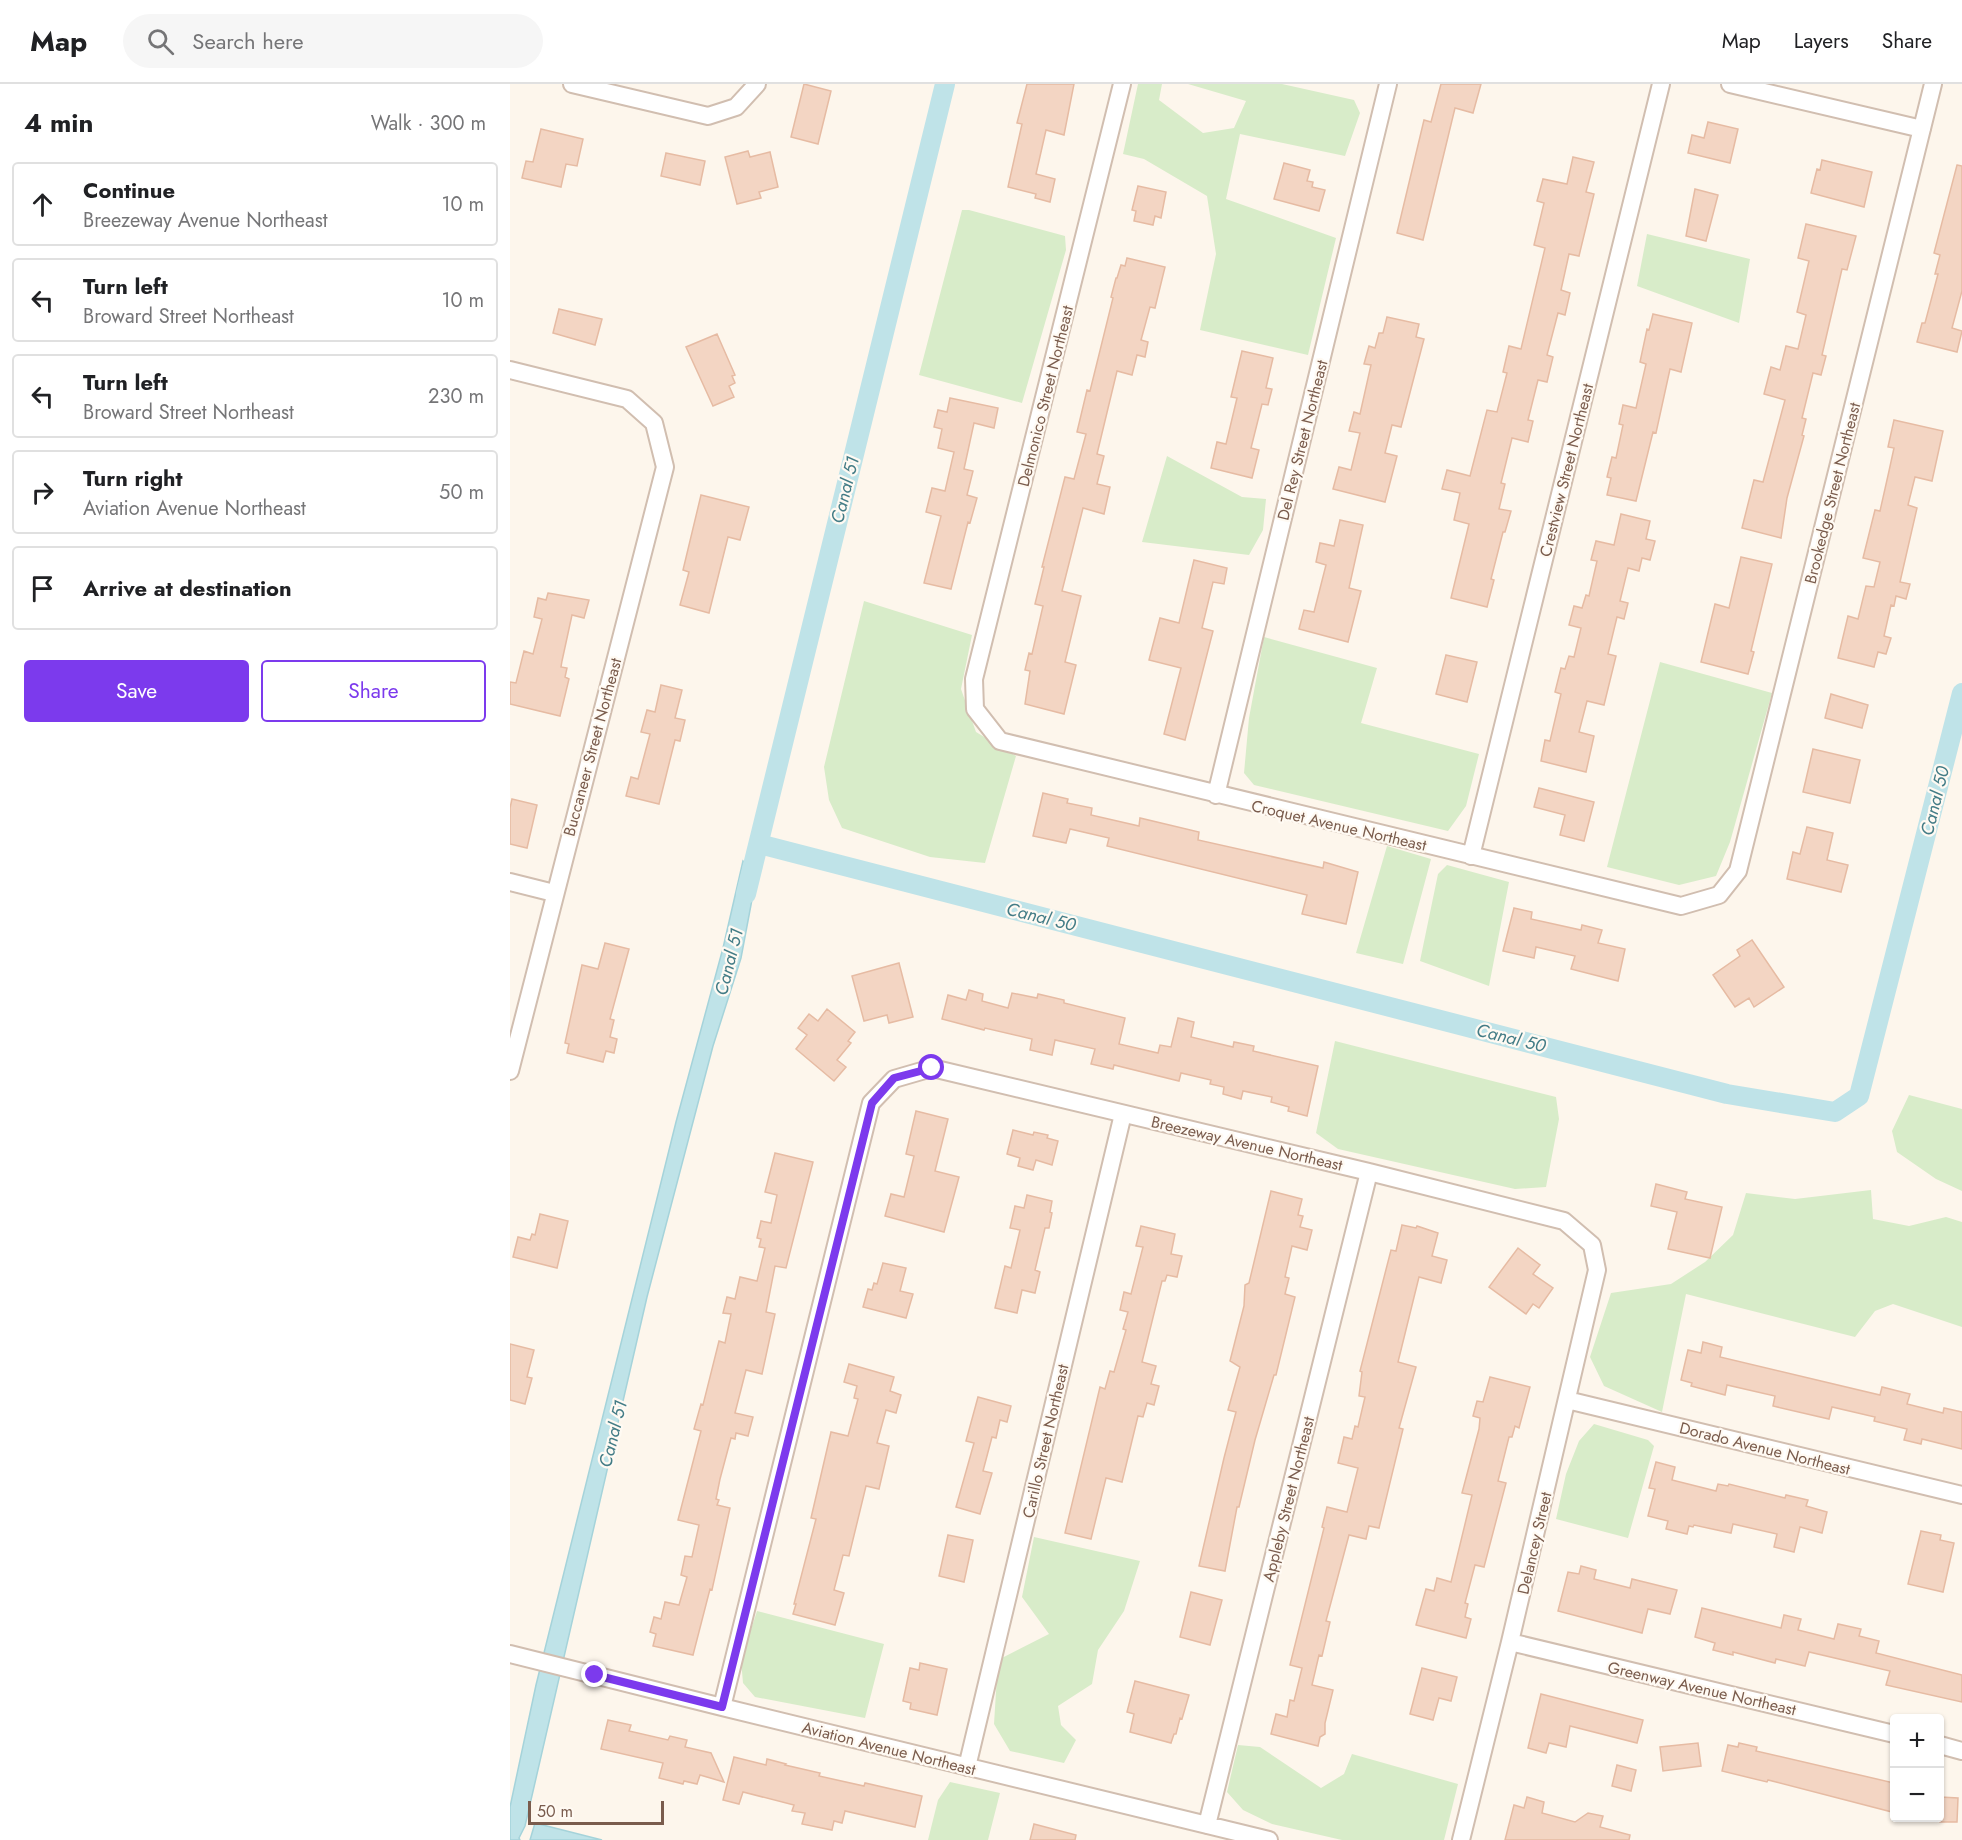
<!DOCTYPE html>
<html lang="en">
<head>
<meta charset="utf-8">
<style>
	:root { --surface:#fff; --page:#f6f6f6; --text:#202124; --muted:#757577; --line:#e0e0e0; --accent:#7c3aed }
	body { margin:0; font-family:Jost,sans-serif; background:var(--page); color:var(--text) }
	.controls { position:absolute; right:18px; bottom:18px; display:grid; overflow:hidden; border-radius:6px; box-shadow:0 2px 4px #0004 }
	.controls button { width:54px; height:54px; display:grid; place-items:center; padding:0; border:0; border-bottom:2px solid var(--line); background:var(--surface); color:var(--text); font:30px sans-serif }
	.scale { position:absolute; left:18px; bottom:15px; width:136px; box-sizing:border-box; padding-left:6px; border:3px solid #7a5c4d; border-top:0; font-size:16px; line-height:21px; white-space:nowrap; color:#7a5c4d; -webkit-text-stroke:4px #fffaf3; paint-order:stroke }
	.stop { position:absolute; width:18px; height:18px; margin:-14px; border:4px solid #7c3aed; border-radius:50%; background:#fff }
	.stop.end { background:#7c3aed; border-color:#fff; box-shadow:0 2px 6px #0008 }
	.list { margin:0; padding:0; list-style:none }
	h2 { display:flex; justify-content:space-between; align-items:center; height:78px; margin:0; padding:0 24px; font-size:26px }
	h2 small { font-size:20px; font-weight:400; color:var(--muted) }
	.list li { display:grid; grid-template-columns:39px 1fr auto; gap:18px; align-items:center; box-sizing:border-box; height:84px; margin:0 12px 12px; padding:0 12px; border:2px solid var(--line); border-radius:6px }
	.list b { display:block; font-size:22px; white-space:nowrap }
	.list p { margin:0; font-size:20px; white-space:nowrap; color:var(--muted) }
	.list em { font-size:20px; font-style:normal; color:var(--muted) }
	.actions { display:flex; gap:12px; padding:18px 24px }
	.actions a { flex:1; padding:14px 0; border:2px solid var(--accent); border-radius:6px; text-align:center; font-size:21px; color:var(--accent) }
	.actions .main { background:var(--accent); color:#fff }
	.icon { flex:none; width:33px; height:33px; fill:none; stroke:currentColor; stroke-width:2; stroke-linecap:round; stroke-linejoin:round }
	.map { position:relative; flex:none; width:1452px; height:1756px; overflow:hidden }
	header { display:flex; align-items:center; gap:36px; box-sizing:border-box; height:84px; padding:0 30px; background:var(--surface); border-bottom:2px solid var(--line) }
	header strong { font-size:28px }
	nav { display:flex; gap:33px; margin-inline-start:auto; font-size:21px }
	.search { width:420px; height:54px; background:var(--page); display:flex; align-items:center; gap:15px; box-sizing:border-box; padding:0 21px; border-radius:33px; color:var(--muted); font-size:22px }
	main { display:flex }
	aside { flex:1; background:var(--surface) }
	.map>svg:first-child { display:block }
</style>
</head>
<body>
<header>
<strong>Map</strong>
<div class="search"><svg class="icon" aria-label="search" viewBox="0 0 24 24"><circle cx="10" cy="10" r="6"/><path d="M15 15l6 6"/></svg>Search here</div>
<nav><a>Map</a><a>Layers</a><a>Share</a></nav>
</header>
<main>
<aside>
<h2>4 min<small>Walk · 300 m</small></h2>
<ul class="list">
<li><svg class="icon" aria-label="ahead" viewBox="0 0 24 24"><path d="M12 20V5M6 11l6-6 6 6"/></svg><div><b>Continue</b><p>Breezeway Avenue Northeast</p></div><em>10 m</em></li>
<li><svg class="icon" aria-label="left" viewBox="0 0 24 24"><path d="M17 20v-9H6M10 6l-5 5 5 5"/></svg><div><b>Turn left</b><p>Broward Street Northeast</p></div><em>10 m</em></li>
<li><svg class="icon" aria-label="left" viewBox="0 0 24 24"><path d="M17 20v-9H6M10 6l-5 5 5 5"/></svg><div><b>Turn left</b><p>Broward Street Northeast</p></div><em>230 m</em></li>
<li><svg class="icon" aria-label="right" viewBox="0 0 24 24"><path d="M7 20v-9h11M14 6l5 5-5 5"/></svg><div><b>Turn right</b><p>Aviation Avenue Northeast</p></div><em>50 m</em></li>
<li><svg class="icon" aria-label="arrive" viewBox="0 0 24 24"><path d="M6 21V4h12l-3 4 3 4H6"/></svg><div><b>Arrive at destination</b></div></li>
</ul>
<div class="actions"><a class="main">Save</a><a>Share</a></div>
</aside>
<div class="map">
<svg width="1452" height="1756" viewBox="0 0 1452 1756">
	<rect width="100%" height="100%" fill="#fdf6ec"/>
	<path fill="#d8ecc9" d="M628 0H652L649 16 693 49 724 44 736 17 678 0H772L844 16 850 29 835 72 730 50 716 115 826 154 798 271 690 246 706 170 697 112 634 75 613 70Z
		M452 126H459L555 152 556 166 512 319 409 291Z
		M1137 150 1240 175 1229 239 1127 202Z
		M657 372 732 413 756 415 753 446 739 471 632 458Z
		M354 517 462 551 451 605 466 648 506 672 475 779 420 773 332 744 319 716 314 683Z
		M754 553 867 584 851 639 969 670 956 722 938 747 744 701 734 689 739 634Z
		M1150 578 1262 609 1220 758 1206 792 1169 801 1097 783Z
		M877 762 921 775 893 880 846 869Z
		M937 781 999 798 979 902 910 877 928 790Z
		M825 957 1046 1013 1049 1035 1036 1103 1005 1105 828 1065 806 1049Z
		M1399 1011 1452 1025V1107L1426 1095 1387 1068 1382 1047Z
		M1361 1106 1363 1135 1399 1142 1436 1133 1452 1138V1243L1383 1220 1365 1227 1345 1253 1176 1210 1152 1328 1094 1302 1080 1273 1101 1209 1161 1200 1195 1178 1223 1151 1236 1109 1285 1115Z
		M1084 1340 1138 1356 1144 1362 1118 1454 1046 1435 1056 1390 1069 1357Z
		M524 1453 630 1477 614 1527 588 1566 582 1600 548 1622 551 1641 566 1656 554 1679 500 1667 484 1640 488 1576 539 1550 512 1513Z
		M247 1527 374 1560 355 1634 245 1613 233 1599 231 1576Z
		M728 1661 750 1663 811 1704 834 1690 842 1670 948 1700 934 1756H832L762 1740 733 1726 717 1708Z
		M440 1698 490 1709 478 1756H418L428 1716Z"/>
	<path fill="#bfe3e8" stroke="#a5d3da" stroke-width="1.5" d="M233 777 247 789 231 874 203 962 137 1213 15 1742 9 1754 10 1756H0V1723L26 1601 166 1038 213 864Z
		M25 1739 92 1756H20Z"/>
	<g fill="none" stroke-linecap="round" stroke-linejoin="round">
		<path stroke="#bfe3e8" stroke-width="20" d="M249 760 1217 1010 1325 1028 1349 1012 1452 609
			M236 810 435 0"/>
	</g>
	<path fill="#f3d5c3" stroke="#e6bba3" stroke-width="1.5" d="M294 0 321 7 308 60 281 53Z
		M517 0H564L554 51 536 46 526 90 545 95 540 118 525 114 526 110 498 103 512 40 507 39Z
		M931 0H971L963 29 945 24 913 156 887 149 914 36 921 38Z
		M1198 38 1228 45 1220 79 1178 69 1182 51 1194 54Z
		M31 45 73 55 67 82 56 80 51 103 12 94 16 77 23 78Z
		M238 67 240 73 260 68 268 103 249 108 251 114 227 120 215 73Z
		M156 69 195 77 190 101 151 92Z
		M1063 73 1084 78 1076 108 1084 110 1069 172 1059 170 1051 206 1060 209 1055 231 1048 229 1037 271 1043 273 1037 298 1028 296 1018 336 1023 337 1018 358 1002 354 991 399 995 400 989 425 1001 427 995 448H993L981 495 984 496 977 523 941 514 959 440 944 436 950 409 932 405 937 386 960 392 977 326 987 328 997 289 993 288 999 262 1011 265 1035 164 1024 161 1034 119 1027 117 1033 95 1057 100Z
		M1312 76 1362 88 1354 123 1301 109 1307 85 1310 86Z
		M774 79 800 86 797 97 803 98 802 103 815 106 809 127 764 115Z
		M1447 81 1452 82V207L1442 244 1452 247 1447 268 1407 258 1412 239H1415L1428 190H1425L1430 171 1424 169Z
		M628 102 656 108 651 134 645 132 643 141 624 137 626 127 622 126Z
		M1185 105 1208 111 1196 157 1176 152Z
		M1296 140 1346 152 1337 186 1332 185 1312 271 1316 272 1311 291 1303 289 1292 334 1296 335 1292 351 1294 352 1277 414 1271 454 1232 444 1244 396 1253 398 1275 316 1254 310 1261 283 1270 286 1276 262 1288 265 1296 231 1287 228 1299 177 1288 174Z
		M617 174 655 183 645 224 640 223 631 256 638 258 635 273 627 271 622 291 607 287 587 370 594 372 587 400 600 403 594 430 573 424 552 507 571 512 555 578 566 581 554 630 515 620 520 587 515 586 519 569 522 570 533 522 525 520 534 483H532L555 393 564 395 576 350 567 348 577 306 580 307 603 214 601 213 606 194H607L611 181 615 182Z
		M49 225 92 235 85 261 43 249Z
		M1143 230 1182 239 1171 288 1160 285 1146 349 1143 348 1126 417 1097 411 1101 394 1097 393 1102 373 1106 374 1113 341 1109 340 1113 321 1126 324 1136 280 1130 278 1137 245 1139 246Z
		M877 233 909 240 906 253 914 255 891 343 882 341 875 369 887 372 875 418 823 405 829 383 841 386 850 349 839 347 844 328 850 330 861 281 854 280 859 262 865 264 869 249H873Z
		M207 250 225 291 222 292 225 299 219 302 224 313 203 322 176 263Z
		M732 267 763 274 756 304 762 305 758 321 752 320 741 364 749 366 742 394 701 384 707 358 716 360 727 314 721 313Z
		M440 314 488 324 484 344 464 339 454 385 463 387 457 411 467 414 460 439 458 438 441 505 414 499 431 432 416 428 422 404 435 407 444 368 428 364 432 345 424 343 428 326 437 328Z
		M1384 336 1433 347 1422 397 1405 393 1398 421 1407 424 1390 498 1400 500 1396 515 1386 512 1384 522 1381 521 1374 552 1381 554 1376 570 1368 568 1364 583 1328 574 1338 532 1348 535 1356 502 1364 503 1370 478 1353 474 1365 426 1370 427 1379 387 1384 364 1378 363Z
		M191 411 239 423 230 456 218 453 199 529 170 521 179 488 173 486Z
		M1111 430 1140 437 1136 455 1145 457 1140 476 1132 474 1129 487 1118 484 1110 517 1118 519 1114 535 1107 533 1098 570 1106 572 1094 621 1077 617 1069 648 1084 652 1076 688 1031 677 1035 656 1040 657 1051 610 1045 608 1051 584 1055 585 1059 572 1064 573 1071 544 1059 541 1064 522 1072 524 1076 511 1079 512 1087 477 1081 476 1086 457 1104 461Z
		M830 436 853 441 839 504 851 507 838 558 789 545 794 526 804 528 816 481 806 478 810 459 824 462Z
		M1231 473 1262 480 1241 567 1244 568 1238 590 1191 578 1205 520 1219 524Z
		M684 476 717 484 714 500 703 498 692 544 703 547 675 656 654 650 671 584 639 576 650 534 669 539Z
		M38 509 79 516 74 534 62 531 52 577 51 583 57 584 55 593 59 595 50 632 0 620V598L6 599 14 567 23 570 32 535 24 533 28 514 36 516Z
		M936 571 967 578 957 618 926 610Z
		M151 601 172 606 165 634 175 636 170 657 165 656 149 720 116 712 121 693 128 695 140 650 131 648 137 626 145 628Z
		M1321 610 1358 621 1352 644 1315 634Z
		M1303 665 1350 676 1340 719 1293 708Z
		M1029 704 1084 718 1074 757 1050 751 1055 731 1024 723Z
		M533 709 558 715 557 719 582 724 581 731 629 742 630 734 689 748 688 756 813 784 814 778 848 788 836 840 792 830 797 811 597 762 599 754 560 745 556 759 523 752Z
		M2 715 27 721 17 764 0 760V724Z
		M1297 743 1323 749 1317 776 1338 781 1331 808 1277 795 1283 768 1290 770Z
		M1004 824 1022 828 1021 835 1071 846 1072 841 1092 846 1088 859 1115 865 1108 897 1061 885 1065 872 1026 863 1024 874 993 867Z
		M1242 856 1274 903 1244 923 1239 914 1225 923 1203 891 1230 872 1227 866Z
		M95 859 119 865 100 935 104 936 100 953 107 955 104 969 96 967 93 978 57 969 59 960 55 959 72 881 88 885Z
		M389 879 403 933 379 939 377 931 354 937 342 892Z
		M459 906 473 910 472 917 498 924 502 909 527 914 528 910 554 916V919L615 934 609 960 648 969 650 961 661 963 668 934 684 938 681 953 723 963 724 958 744 962 743 967 808 982 797 1032 778 1027 779 1023 761 1018 762 1013 733 1007 731 1015 713 1010 714 1003 700 1000 701 996 671 989 669 997 604 981 603 985 581 980 585 965 545 956 542 971 520 966 522 955 475 944 474 946 432 935 438 911 456 916Z
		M317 925 345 948 338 957 341 959 327 976 336 983 324 997 286 965 297 951 288 944 299 930 308 937Z
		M406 1027 438 1035 425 1087 449 1093 434 1148 375 1132 381 1110 394 1113 404 1072 396 1070Z
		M503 1046 523 1051 524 1048 538 1051 537 1054 548 1057 542 1081 526 1076 523 1086 508 1082 510 1074 497 1070Z
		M265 1069 303 1078 276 1184 265 1182 256 1228 265 1230 252 1290 236 1286 225 1329 243 1333 238 1352 226 1349 225 1355 221 1354 210 1395 206 1415 209 1416 207 1421 220 1424 202 1506 200 1505 183 1571 143 1562 146 1550 140 1548 144 1533 151 1535 155 1518 169 1521 177 1493 171 1491 175 1472 182 1473 189 1441 168 1436 191 1347 184 1345 191 1320 193 1321 209 1257 215 1259 221 1230 213 1229 217 1213 225 1215 230 1193 247 1197 255 1164 249 1163 251 1155 247 1154 251 1137 261 1139 267 1111 255 1108Z
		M1146 1100 1177 1108 1175 1115 1212 1123 1200 1174 1158 1165 1167 1128 1141 1122Z
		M761 1107 792 1115 788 1131 793 1132 790 1143 802 1146 797 1166 782 1162 775 1193 779 1194 775 1210 785 1213 766 1291H764L745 1356 729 1423H727L715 1487 689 1482 714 1374 726 1328 718 1326 730 1283 720 1277 734 1222 735 1201 739 1199Z
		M517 1111 542 1117 540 1128 542 1129 539 1144H535L525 1186 530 1188 525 1209 512 1206 507 1229 485 1224 495 1182 501 1184 510 1146 500 1144 505 1122 514 1124Z
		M30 1130 58 1137 47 1184 3 1173 8 1153 20 1156 22 1150 25 1151Z
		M892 1141 906 1144 907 1142 928 1149 922 1172 937 1176 931 1199 909 1193 888 1278 906 1283 889 1344 893 1345 869 1444 859 1442 856 1455 839 1451 816 1537 820 1538 812 1572 809 1571 802 1601 823 1606 815 1639V1650L810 1653 808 1662 761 1650 766 1630 777 1633 780 1616 784 1617 792 1584 780 1581 814 1444 812 1443 817 1423 837 1428 848 1384 828 1379 834 1353 842 1355 845 1342 848 1343 855 1313 849 1312 852 1288 850 1287 881 1166 886 1167Z
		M631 1142 665 1150 661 1170 672 1172 667 1193 657 1191 655 1197H652L632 1278 646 1282 641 1300 649 1302 644 1321 637 1319 633 1333 628 1332 612 1398 596 1394 581 1455 555 1449 590 1303 595 1305 600 1287 604 1288 616 1246 613 1245 618 1228 610 1226 614 1208 621 1210 633 1163 626 1162Z
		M1008 1164 1030 1181 1023 1190 1043 1204 1029 1224 1023 1220 1016 1230 979 1203Z
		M373 1179 396 1184 390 1207 403 1210 396 1234 353 1223 358 1205 362 1206 364 1199 367 1200Z
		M1193 1258 1212 1263 1210 1273 1370 1311 1372 1303 1400 1310 1397 1320 1433 1329 1434 1324 1452 1328V1365L1412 1355 1411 1360 1394 1356 1397 1345 1364 1337 1365 1333 1322 1323 1319 1335 1263 1322 1265 1312 1217 1301 1215 1311 1181 1302 1182 1299 1171 1296 1178 1266 1191 1269Z
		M0 1260 24 1266 17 1293 22 1294 15 1320 0 1316Z
		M339 1280 384 1293 380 1307 391 1311 386 1329 376 1326 367 1359 379 1362 369 1405 356 1402 339 1472 333 1471 324 1506 334 1509 325 1541 283 1530 286 1520H284L306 1435 301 1434 321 1348 338 1352 348 1315 344 1314 347 1302 334 1298Z
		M980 1293 1020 1303 1009 1344 1005 1342 1002 1353H999L988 1397 996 1399 974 1483 965 1481 955 1519 958 1520 955 1533 961 1535 956 1554 906 1541 916 1505 924 1507 927 1494 941 1498 962 1411 952 1409 969 1345 970 1334 963 1332 967 1317 973 1318Z
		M468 1313 501 1322 497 1338 490 1336 486 1354 482 1353 473 1387 482 1389 470 1430 446 1423 464 1359 456 1357Z
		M1146 1378 1165 1383 1162 1396 1206 1407 1208 1400 1218 1402 1219 1400 1275 1414 1276 1411 1298 1416 1296 1422 1317 1428 1312 1449 1290 1443 1284 1468 1264 1463 1267 1450 1223 1440 1221 1449 1184 1441 1183 1443 1179 1442 1177 1450 1156 1445 1158 1437 1138 1432 1145 1405 1139 1404Z
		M1411 1447 1431 1451 1430 1456 1444 1459 1433 1508 1398 1500Z
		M438 1451 463 1456 454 1498 429 1492Z
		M1071 1482 1086 1486 1084 1495 1120 1504 1122 1495 1167 1506 1160 1530 1138 1525 1132 1549 1048 1527 1058 1488 1069 1490Z
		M681 1508 712 1516 700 1561 670 1553Z
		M1192 1524 1271 1544 1274 1531 1291 1535 1288 1546 1324 1555 1328 1540 1351 1545 1349 1552 1369 1557 1366 1569 1452 1591V1618L1376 1601 1380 1587 1299 1568 1295 1582 1266 1575 1265 1579 1223 1568V1571L1203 1566 1205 1559 1185 1553Z
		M410 1579 437 1585 427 1631 400 1625 401 1619 393 1617 400 1584 409 1586Z
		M912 1584 947 1593 941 1617 929 1614 923 1636 900 1630Z
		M625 1597 679 1611 672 1635 670 1634 666 1650H664L661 1659 620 1648 624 1630 617 1628Z
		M1031 1610 1133 1636 1127 1659 1060 1642 1056 1663 1039 1659 1036 1669 1018 1664Z
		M98 1636 121 1641 119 1647 158 1656 160 1652 177 1656 175 1663 201 1669 214 1698 190 1691 187 1700 174 1697 173 1700 149 1694 153 1679 91 1665Z
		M1188 1659 1191 1682 1153 1687 1150 1663Z
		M1229 1659 1247 1663 1246 1667 1384 1699V1720L1382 1728 1258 1696 1257 1698 1212 1687 1218 1661 1228 1663Z
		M224 1673 256 1681 257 1675 276 1680 275 1681 310 1689 309 1692 354 1702 355 1699 412 1712 405 1743 335 1727 332 1739 324 1737 322 1746 292 1740 295 1729 282 1727 284 1721 233 1708 229 1720 213 1716Z
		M1107 1681 1126 1686 1121 1707 1102 1702Z
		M1017 1713 1034 1718 1032 1729 1065 1738 1078 1729 1093 1732 1090 1743 1120 1751 1119 1756H995L1004 1721 1014 1724Z
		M1430 1713 1448 1714 1447 1738H1430Z
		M524 1740 566 1751 565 1756H520Z"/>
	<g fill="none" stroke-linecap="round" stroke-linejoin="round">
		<g stroke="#d1beb0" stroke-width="20">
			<path id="minor" d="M62 0 198 32 226 23 247 0
				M612 0 464 595 465 625 490 657 1171 822 1209 811 1228 787 1423 0
				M1220 0 1412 45
				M0 286 117 315 144 339 155 383 0 987
				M706 711 878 0
				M961 772 1151 0
				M0 798 44 809
				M1057 1316 1452 1411
				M1000 1558 1384 1650
				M0 1570 212 1623 759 1756
				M212 1623 361 1019 384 995 422 984 859 1088 1054 1137 1082 1161 1087 1186 1000 1558 951 1756
				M1430 1661 1452 1667
				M457 1683 613 1030
				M697 1741 859 1088"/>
		</g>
		<use href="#minor" stroke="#fff" stroke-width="16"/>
	</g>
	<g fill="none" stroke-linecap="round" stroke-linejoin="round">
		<path stroke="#7c3aed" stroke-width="8" d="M85 1591 212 1623 362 1019 384 994 422 984"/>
	</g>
	<g text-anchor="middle" stroke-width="4.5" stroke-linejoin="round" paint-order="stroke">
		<g font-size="16" fill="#7a5c4d" stroke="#fffaf3">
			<text transform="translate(535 312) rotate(-76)" y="6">Delmonico Street Northeast</text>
			<text transform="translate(792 356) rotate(-76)" y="6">Del Rey Street Northeast</text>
			<text transform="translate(1056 386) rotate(-76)" y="6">Crestview Street Northeast</text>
			<text transform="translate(1322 409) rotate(-76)" y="6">Brookedge Street Northeast</text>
			<text transform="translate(82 663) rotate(-75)" y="6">Buccaneer Street Northeast</text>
			<text transform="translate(829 741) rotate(13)" y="6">Croquet Avenue Northeast</text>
			<text transform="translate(737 1059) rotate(13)" y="6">Breezeway Avenue Northeast</text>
			<text transform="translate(535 1357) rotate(-77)" y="6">Carillo Street Northeast</text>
			<text transform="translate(1255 1364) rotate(14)" y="6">Dorado Avenue Northeast</text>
			<text transform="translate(778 1415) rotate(-76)" y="6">Appleby Street Northeast</text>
			<text transform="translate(1024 1459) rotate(-77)" y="6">Delancey Street</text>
			<text transform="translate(1192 1604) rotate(13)" y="6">Greenway Avenue Northeast</text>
			<text transform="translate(379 1664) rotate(14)" y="6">Aviation Avenue Northeast</text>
		</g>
		<g font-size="18" font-style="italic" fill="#437c86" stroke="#fffaf3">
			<text transform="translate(335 406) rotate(-76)" y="6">Canal 51</text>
			<text transform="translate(1425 717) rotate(-76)" y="6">Canal 50</text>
			<text transform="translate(531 833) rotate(14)" y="6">Canal 50</text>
			<text transform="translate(219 878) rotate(-76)" y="6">Canal 51</text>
			<text transform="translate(1001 954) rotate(14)" y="6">Canal 50</text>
			<text transform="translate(103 1350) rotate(-76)" y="6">Canal 51</text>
		</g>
	</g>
</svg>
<div class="controls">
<button>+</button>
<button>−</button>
</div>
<div class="scale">50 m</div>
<div class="stop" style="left:422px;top:984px"></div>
<div class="stop end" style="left:85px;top:1591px"></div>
</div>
</main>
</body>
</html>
